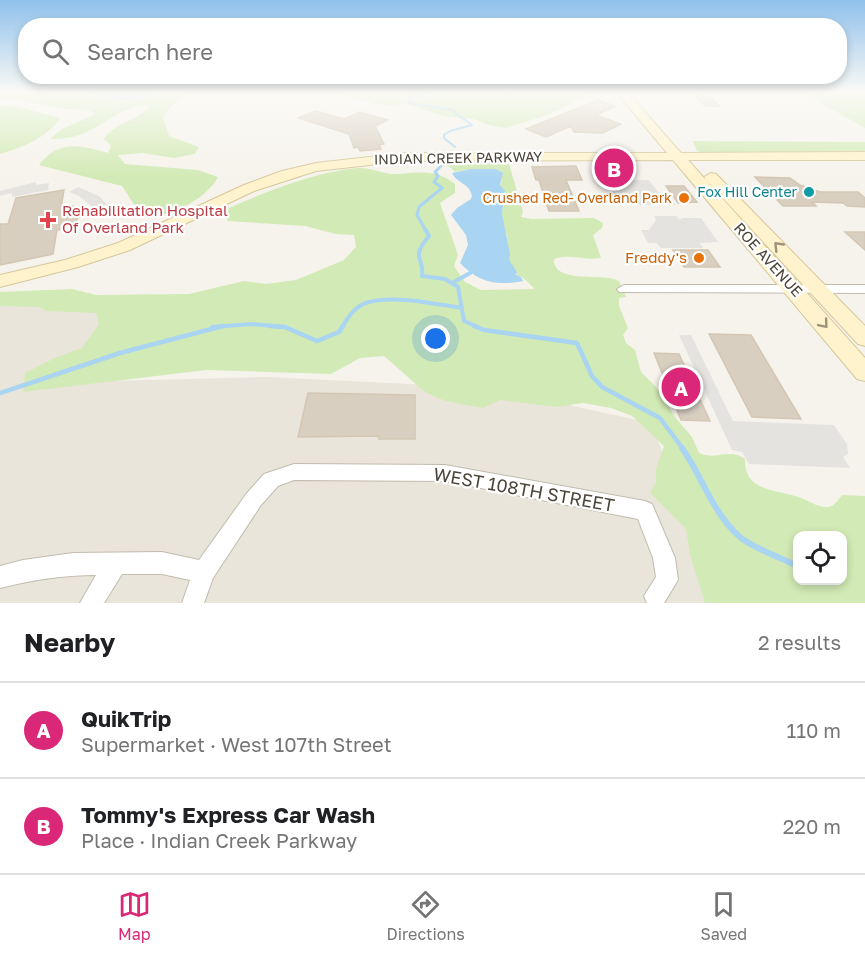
<!DOCTYPE html>
<html lang="en">
<head>
<meta charset="utf-8">
<style>
	:root { --surface:#fff; --page:#f6f6f6; --text:#202124; --muted:#757577; --line:#e0e0e0; --accent:#db2777 }
	body { margin:0; font-family:"Golos Text",sans-serif; background:var(--page); color:var(--text) }
	.controls { position:absolute; right:18px; bottom:18px; display:grid; overflow:hidden; border-radius:12px; box-shadow:0 3px 9px #0003 }
	.controls button { width:54px; height:54px; display:grid; place-items:center; padding:0; border:0; border-bottom:2px solid var(--line); background:var(--surface); color:var(--text); font:30px sans-serif }
	.you { position:absolute; left:436px; top:339px; width:21px; height:21px; margin:-15px; border:4px solid #fff; border-radius:50%; background:#1a73e8; box-shadow:0 0 0 9px #1a73e833 }
	.badge { display:grid; place-items:center; width:39px; height:39px; border-radius:50%; background:var(--accent); color:#fff; font-size:20px; font-weight:700 }
	.pin { position:absolute; translate:-50% -50%; border:3px solid #fff; box-shadow:0 2px 6px #0006 }
	.list { margin:0; padding:0; list-style:none }
	h2 { display:flex; justify-content:space-between; align-items:center; height:78px; margin:0; padding:0 24px; font-size:26px }
	h2 small { font-size:20px; font-weight:400; color:var(--muted) }
	.list li { display:grid; grid-template-columns:39px 1fr auto; gap:18px; align-items:center; box-sizing:border-box; height:96px; padding:0 24px; border-top:2px solid var(--line) }
	.list b { display:block; font-size:22px; white-space:nowrap }
	.list p { margin:0; font-size:20px; white-space:nowrap; color:var(--muted) }
	.list em { font-size:20px; font-style:normal; color:var(--muted) }
	.icon { flex:none; width:33px; height:33px; fill:none; stroke:currentColor; stroke-width:2; stroke-linecap:round; stroke-linejoin:round }
	.map { position:relative; flex:none; width:865px; height:603px; overflow:hidden }
	.search { position:absolute; background:var(--surface); box-shadow:0 3px 9px #0003; left:18px; right:18px; top:18px; height:66px; display:flex; align-items:center; gap:15px; box-sizing:border-box; padding:0 21px; border-radius:24px; color:var(--muted); font-size:22px }
	.sheet { height:270px; background:var(--surface) }
	nav { display:flex; justify-content:space-around; align-items:center; box-sizing:border-box; height:84px; border-top:2px solid var(--line); background:var(--surface); font-size:16px; color:var(--muted) }
	nav a { display:grid; justify-items:center; gap:3px }
	nav .on { color:var(--accent) }
	.map>svg:first-child { display:block }
</style>
</head>
<body>
<div class="map">
<svg width="865" height="603" viewBox="0 0 865 603">
	<rect width="100%" height="100%" fill="#f6f3ec"/>
	<path fill="#eae5da" d="M119 304 68 382 267 377 491 388 651 423 680 496 768 603H0V305Z"/>
	<path fill="#d2eab5" fill-rule="evenodd" d="M0 93H72L132 98 167 93H206C185 96 174 100 163 117L169 136 199 147 195 154 174 158 143 153 118 155 125 164 198 170 218 177C209 195 179 213 158 215 152 216 145 213 139 212L122 186 39 165C58 139 81 145 108 153L111 146 104 139C115 122 138 121 150 106 132 100 100 127 82 134 71 138 62 139 50 139L62 129 96 114C87 107 78 110 68 109 43 106 26 99 0 99Z
		M332 93H593L547 115 506 128 488 125 474 119 443 116 401 102 397 106 376 104Z
		M803 93H865V128Z
		M0 105 15 106 60 118C48 137 22 148 0 154Z
		M693 141 865 142V152L707 154 697 151Z
		M430 163 509 164 523 212 521 217 531 219 594 218 603 223 602 228 593 235 601 258C584 261 570 253 554 259 553 285 603 272 619 281L626 297 619 298V306L628 328 623 335 626 343 635 350 641 372 655 386 667 402 674 416 692 437 699 453C716 461 730 447 745 459 744 493 778 489 801 498 809 501 819 508 828 507 835 506 838 500 842 495L865 496V603H705L690 555 686 529 650 493 656 483V469L664 446 632 416 611 408 583 403 556 407 500 400 483 408 445 401 425 392 384 356 360 358 331 374 206 370 23 392 25 373 55 358 82 348 99 324 96 313 47 311 39 307 0 306V292L72 289 96 295 189 294 244 281 266 284 296 280 344 260 356 247 354 235 336 234 305 226 228 221 225 216 229 208C267 191 316 172 357 168 371 167 385 175 398 174 420 172 437 170 455 184V193L440 203 458 255 454 266 465 282 481 290 535 289 522 277 517 276V272L509 262 507 235 503 228 502 214 505 193 500 186 502 181 497 169H471L455 172 450 167ZM798 536H842V580H798Z"/>
	<path fill="#e5e3e0" d="M614 180H649L658 192 667 193 676 205H620L609 185H616Z
		M36 182V185L49 183 48 190 12 197V193L0 196V191Z
		M78 187 99 196 107 205 95 209 79 196 69 192Z
		M654 216H676L680 220 682 218H701L718 242 700 243 703 248H661L657 243H648L641 230H649L656 220Z
		M679 335H691L733 421 834 425 847 444 848 454 843 457 850 468 749 464 742 452 732 450Z"/>
	<path fill="#a9d4f2" d="M471 169H496L503 173 500 185 505 191 502 214 510 254 509 260 517 272 516 275 521 277 523 281C497 286 479 283 460 263L468 245 466 235 451 215 457 208 471 199 472 196C470 183 456 183 452 173Z"/>
	<g fill="none" stroke-linecap="round" stroke-linejoin="round">
		<path stroke="#a9d4f2" stroke-width="2" d="M436 93 409 98V103L453 110C458 118 466 119 472 125L450 131 444 135V138L455 147"/>
		<path stroke="#a9d4f2" stroke-width="3" d="M426 231 417 215 419 207 442 188 434 182 438 176 435 172 441 166"/>
		<path stroke="#a9d4f2" stroke-width="4" d="M425 229 429 236C409 260 425 256 422 276L445 279 458 287 464 321 478 327
			M454 282 470 273
			M212 327 252 324 285 327
			M342 327C348 317 356 305 369 302 393 295 437 304 462 308"/>
		<path stroke="#a9d4f2" stroke-width="4.5" d="M270 326 285 327 317 341 339 332 343 326
			M474 326 484 330 577 343 592 376 602 387 660 418 683 449
			M0 393 120 353 223 326"/>
		<path stroke="#a9d4f2" stroke-width="6" d="M682 448C702 476 713 514 740 537 751 547 783 559 798 566"/>
		<path fill="#a9d4f2" fill-rule="evenodd" d="M92 93H159C148 102 103 102 92 93Z"/>
	</g>
	<path fill="#d8cfc1" stroke="#d3c7b4" stroke-width="1.5" d="M692 93H706L720 106H705Z
		M598 100 616 106 596 115 621 124 603 133 574 132 571 126 546 137 526 129Z
		M316 111 344 119 360 112 388 120 375 126 384 144 379 145 381 149 360 151 358 147 354 148 349 134 298 118Z
		M576 166 582 180H566L579 211H549L539 180H536L532 167Z
		M755 177 790 178 800 185 820 192H858L865 198V207L847 206 843 203 812 202 816 206H783Z
		M666 186H684L697 202 678 203Z
		M64 190 61 208 73 206 80 209 81 214 73 225 65 224V229L57 230 53 254 0 265V224H8L16 198Z
		M845 232H865V250Z
		M673 250H708L720 267H684Z
		M709 334 751 335 801 419 752 417Z
		M654 353 679 354 710 421 681 420Z
		M308 393 415 395V439H379V436L298 437Z"/>
	<g fill="none" stroke-linecap="round" stroke-linejoin="round">
		<g stroke="#c2bbae" stroke-width="2">
			<path id="street" d="M624 285H865V293L619 292 617 289Z
				M294 464 445 465 645 501 652 504 655 511 675 558 678 580 664 603H647L644 596 656 577 653 558 638 519 445 481 294 480 278 486 261 505 213 578 204 603H182L190 580 162 574H122L104 603H80L96 575C64 575 32 580 0 588V566L23 560 73 553 162 552 199 560 247 493 264 474Z"/>
		</g>
		<g stroke="#d6c79b" stroke-width="2">
			<path id="secondary" d="M617 93H628L681 153 865 152V160H688L865 358V381L857 379 673 160 405 161 316 171 254 191 130 250 78 267 0 287V275L65 260 118 243 244 185 282 171 316 163 405 153H667Z
				M711 173 716 174 865 326V346L858 344 706 180 704 177Z"/>
		</g>
		<use href="#street" fill="#fff" fill-rule="evenodd"/>
		<use href="#secondary" fill="#fff3cd" fill-rule="evenodd"/>
	</g>
	<defs><path id="oneway-chevron" d="M-2-3.5L2.5 0L-2 3.5" fill="none" stroke-width="1.6" stroke-linecap="round" stroke-linejoin="round" transform="scale(1.5)"/></defs>
	<g stroke="#9c937c">
		<use href="#oneway-chevron" transform="translate(778 246) rotate(-134)"/>
		<use href="#oneway-chevron" transform="translate(824 324) rotate(50)"/>
	</g>
	<linearGradient id="sky" x2="0" y2="1"><stop stop-color="#8fc1ec"/><stop offset="0.52" stop-color="#fbfaf6"/><stop offset="1" stop-color="#fbfaf6" stop-opacity="0"/></linearGradient>
	<rect width="865" height="178" fill="url(#sky)"/>
	<circle fill="#0f9aa8" stroke="#fff" stroke-width="2" cx="809" cy="192" r="6"/>
	<g fill="#e8710a" stroke="#fff" stroke-width="2">
		<circle cx="684" cy="198" r="6"/>
		<circle cx="699" cy="258" r="6"/>
	</g>
	<path fill="#e0444e" stroke="#fff" stroke-width="2" d="M45 211h6v6h6v6h-6v6h-6v-6h-6v-6h6z"/>
	<g text-anchor="middle" stroke-width="4.5" stroke-linejoin="round" paint-order="stroke">
		<g font-size="14" fill="#4b4439" stroke="#fff">
			<text transform="translate(458 158) rotate(-1)" y="5">INDIAN CREEK PARKWAY</text>
		</g>
		<g font-size="14" fill="#0d838f" stroke="#fff" text-anchor="end">
			<text x="797" y="197">Fox Hill Center</text>
		</g>
		<g font-size="14" fill="#c56008" stroke="#fff" text-anchor="end">
			<text x="672" y="203">Crushed Red- Overland Park</text>
		</g>
		<g font-size="15" fill="#be3a42" stroke="#fff" text-anchor="start">
			<text x="62" y="216">Rehabilitation Hospital<tspan x="62" dy="17">Of Overland Park</tspan></text>
		</g>
		<g font-size="15" fill="#c56008" stroke="#fff" text-anchor="end">
			<text x="687" y="263">Freddy's</text>
		</g>
		<g font-size="15" fill="#4b4439" stroke="#fff">
			<text transform="translate(768 260) rotate(48)" y="5">ROE AVENUE</text>
		</g>
		<g font-size="18" fill="#4b4439" stroke="#fff">
			<text transform="translate(524 490) rotate(10)" y="6">WEST 108TH STREET</text>
		</g>
	</g>
</svg>
<div class="controls">
<button><svg class="icon" aria-label="locate" viewBox="0 0 24 24"><circle cx="12" cy="12" r="6"/><path d="M12 2v4M12 18v4M2 12h4M18 12h4"/></svg></button>
</div>
<div class="you"></div>
<div class="pin badge" style="left:681px;top:387px">A</div>
<div class="pin badge" style="left:614px;top:168px">B</div>
<div class="search"><svg class="icon" aria-label="search" viewBox="0 0 24 24"><circle cx="10" cy="10" r="6"/><path d="M15 15l6 6"/></svg>Search here</div>
</div>
<section class="sheet">
<h2>Nearby<small>2 results</small></h2>
<ul class="list">
<li><span class="badge">A</span><div><b>QuikTrip</b><p>Supermarket · West 107th Street</p></div><em>110 m</em></li>
<li><span class="badge">B</span><div><b>Tommy's Express Car Wash</b><p>Place · Indian Creek Parkway</p></div><em>220 m</em></li>
</ul>
</section>
<nav>
<a class="on"><svg class="icon" aria-label="map" viewBox="0 0 24 24"><path d="M3 6l6-2 6 2 6-2v14l-6 2-6-2-6 2zM9 4v14M15 6v14"/></svg>Map</a>
<a><svg class="icon" aria-label="directions" viewBox="0 0 24 24"><path d="M12 3l9 9-9 9-9-9zM9 14v-3h6M13 9l2 2-2 2"/></svg>Directions</a>
<a><svg class="icon" aria-label="saved" viewBox="0 0 24 24"><path d="M7 4h10v16l-5-4-5 4z"/></svg>Saved</a>
</nav>
</body>
</html>
